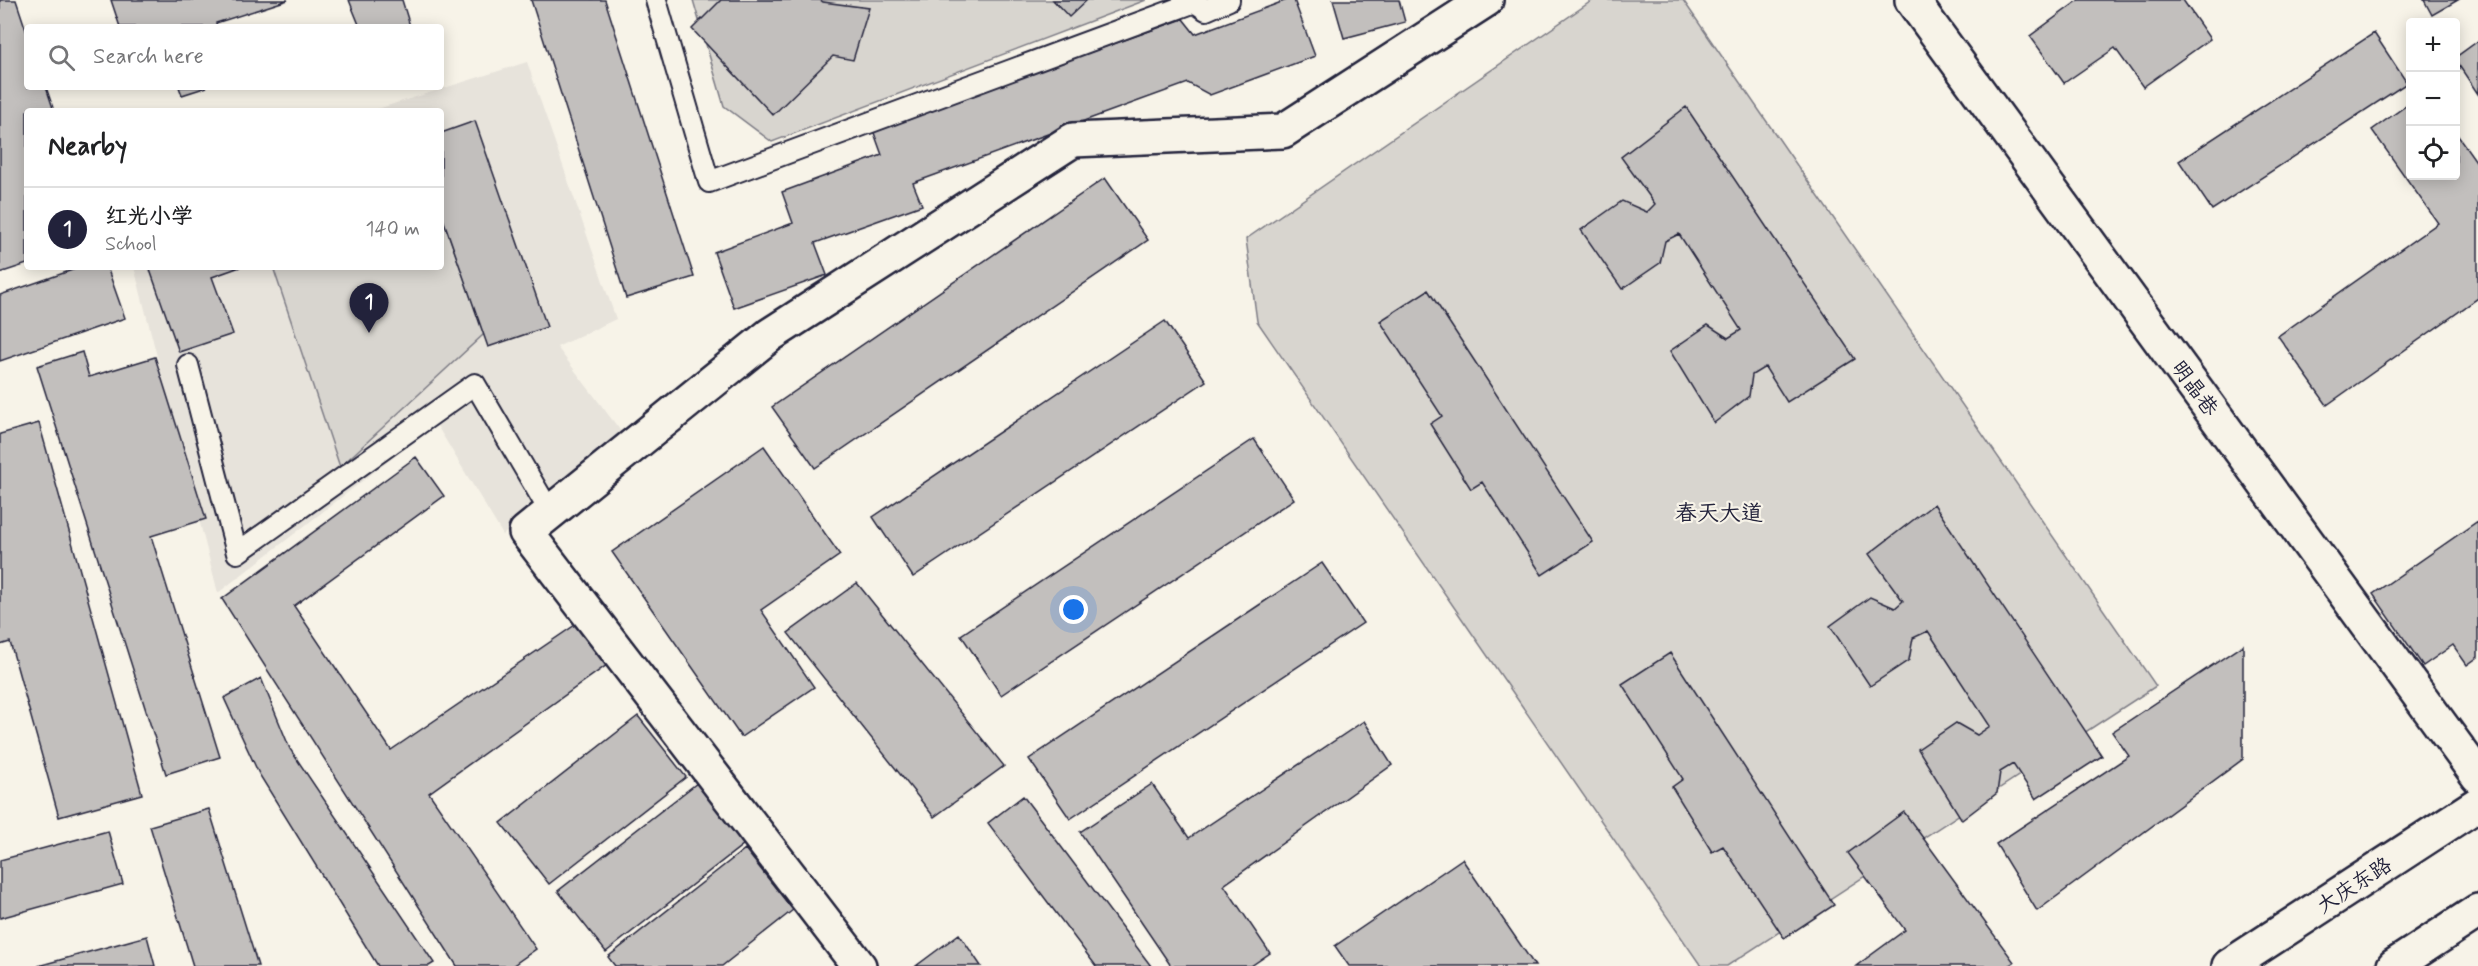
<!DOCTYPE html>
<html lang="en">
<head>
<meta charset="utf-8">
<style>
	:root { --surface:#fff; --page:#f2f2f2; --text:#202124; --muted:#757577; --line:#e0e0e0; --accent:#22223b }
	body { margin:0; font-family:Mynerve,"LXGW WenKai TC",sans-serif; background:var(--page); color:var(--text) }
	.controls { position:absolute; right:18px; top:18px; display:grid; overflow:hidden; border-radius:6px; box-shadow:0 3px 15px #0003 }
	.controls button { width:54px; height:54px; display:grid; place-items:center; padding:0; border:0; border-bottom:2px solid var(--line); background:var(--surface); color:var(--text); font:30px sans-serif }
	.you { position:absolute; left:1074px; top:610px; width:21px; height:21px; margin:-15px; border:4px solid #fff; border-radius:50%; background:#1a73e8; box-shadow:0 0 0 9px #1a73e833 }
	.badge { display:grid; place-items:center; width:39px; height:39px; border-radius:50%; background:var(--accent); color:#fff; font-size:20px; font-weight:700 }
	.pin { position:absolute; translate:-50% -50px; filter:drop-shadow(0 2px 3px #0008) }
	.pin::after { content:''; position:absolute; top:32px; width:21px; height:18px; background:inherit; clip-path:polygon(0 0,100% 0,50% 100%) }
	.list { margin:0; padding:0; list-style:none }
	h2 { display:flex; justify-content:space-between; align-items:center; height:78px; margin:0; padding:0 24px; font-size:26px }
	h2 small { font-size:20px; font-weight:400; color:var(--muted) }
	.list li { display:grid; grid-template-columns:39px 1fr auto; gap:18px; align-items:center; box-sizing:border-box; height:84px; padding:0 24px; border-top:2px solid var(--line) }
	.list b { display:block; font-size:22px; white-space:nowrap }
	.list p { margin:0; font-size:20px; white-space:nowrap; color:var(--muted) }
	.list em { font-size:20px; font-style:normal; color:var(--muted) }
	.icon { flex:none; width:33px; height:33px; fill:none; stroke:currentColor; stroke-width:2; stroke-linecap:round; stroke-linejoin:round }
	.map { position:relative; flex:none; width:2478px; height:966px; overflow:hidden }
	.search { position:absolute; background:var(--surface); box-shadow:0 3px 15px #0003; left:24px; top:24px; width:420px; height:66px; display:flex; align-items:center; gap:15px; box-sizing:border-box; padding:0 21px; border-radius:6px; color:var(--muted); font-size:22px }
	.panel { position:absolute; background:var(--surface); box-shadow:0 3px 15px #0003; left:24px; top:108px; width:420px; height:162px; border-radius:6px }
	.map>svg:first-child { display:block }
</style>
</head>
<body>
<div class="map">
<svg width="2478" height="966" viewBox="0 0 2478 966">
	<rect width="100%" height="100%" fill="#f7f3e8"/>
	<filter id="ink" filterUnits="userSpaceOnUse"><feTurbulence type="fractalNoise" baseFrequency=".0167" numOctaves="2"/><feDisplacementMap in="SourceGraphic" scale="12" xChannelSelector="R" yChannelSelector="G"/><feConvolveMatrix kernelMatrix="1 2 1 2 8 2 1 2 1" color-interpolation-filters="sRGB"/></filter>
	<g filter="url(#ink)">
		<path fill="#e7e3db" d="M527 62 616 319 557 347 623 434 503 535 436 424 218 593 134 267H441V111H371Z"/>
		<path fill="#d8d5cf" stroke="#7d7c85" stroke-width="1.5" d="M693 0H1146L772 142 724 106Z
			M1593 0H1683L2156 686 1727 966H1701L1257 321 1246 239Z
			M441 213 484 334 340 467 273 267H441Z"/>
		<path fill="#c2bfbd" stroke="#22223b" stroke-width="1.5" d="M0 0H16L27 33V87H46L54 111H27V264L0 273Z
			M111 0H288L216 23 217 27H120Z
			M349 0H402L410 26 360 27Z
			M531 0H605L694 277 626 298Z
			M721 0H820L823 2 869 8 853 60 833 56 773 115 692 29Z
			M1053 0H1087L1069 17Z
			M1287 0H1294L1315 56 1210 95 1188 83 913 183 922 205 815 243 827 275 734 308 714 252 793 223 782 192 882 155 873 130 1183 19 1195 34Z
			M1333 0H1399L1405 22 1344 38Z
			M2079 0H2183L2210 39 2143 87 2115 48 2064 83 2030 36Z
			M2424 0H2458L2432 15Z
			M2374 33 2407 83 2212 210 2179 161Z
			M2478 41V94L2456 61V57Z
			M179 87H207L182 95Z
			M2410 103V176H2456V133L2478 164V298L2327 405 2278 336 2438 223 2372 130Z
			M1686 107 1855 359 1787 402 1765 367 1752 375 1749 396 1714 423 1670 351 1708 325 1728 338 1741 330 1679 234 1665 241 1660 263 1622 289 1581 230 1622 201 1647 212 1655 204 1621 157Z
			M475 121 547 327 488 347 441 213V133Z
			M1105 178 1148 240 815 468 772 407Z
			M81 267H107L125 318 0 361V295Z
			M149 267H240L212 277 233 334 179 352Z
			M1428 290 1593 542 1542 575 1482 482 1471 489 1430 424 1442 416 1380 321Z
			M1165 321 1206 381 913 577 873 517Z
			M82 352 89 377 155 357 206 519 151 536 220 757 166 774 37 366Z
			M39 423 142 794 59 817 10 642 0 645V434Z
			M1254 439 1294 499 1001 695 961 635Z
			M764 446 840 555 761 610 814 687 741 737 612 552Z
			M416 457 444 496 294 606 391 750 581 621 611 662 429 793 536 949 512 966H457L222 599Z
			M1934 504 2102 756 2036 799 2013 764 2000 772 1997 793 1962 820 1918 749 1956 723 1977 735 1990 726 1928 631 1913 638 1909 660 1870 686 1830 626 1870 597 1895 608 1903 601 1869 554Z
			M2478 521V657L2467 665 2453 645 2423 666 2373 594Z
			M1322 563 1363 623 1070 819 1029 759Z
			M857 583 1004 766 934 817 788 633Z
			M2243 645V759L2037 911 1996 844 2129 756 2112 732Z
			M1670 653 1834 905 1784 938 1723 846 1712 852 1672 787 1683 779 1622 684Z
			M261 678 290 749 434 963 429 966H378L259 774 224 698Z
			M638 716 686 777 549 884 501 823Z
			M1364 721 1392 765 1224 885 1270 953 1251 966H1171L1080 832 1152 784 1189 838Z
			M697 783 744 844 606 952 558 891Z
			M1023 796 1151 966H1096L988 823Z
			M209 809 258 966H193L150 826Z
			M1904 812 2014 962 2008 966H1856L1905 930 1848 853Z
			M108 831 123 884 0 918V860Z
			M745 849 793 910 722 966H615L608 957Z
			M1462 859 1535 966H1349L1335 946Z
			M959 934 981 966H916Z
			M147 936 155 966H38Z"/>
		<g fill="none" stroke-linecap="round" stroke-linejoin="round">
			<g stroke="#22223b" stroke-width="24">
				<path id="service" d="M656 0 709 182 1195 2 1206 10 1229 0
					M188 365 237 553 475 384 550 512"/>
			</g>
			<g stroke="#22223b" stroke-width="38">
				<path id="minor" d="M1912 0 2478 776
					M859 966 526 532 770 335 1073 140 1283 131 1486 0"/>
			</g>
			<g stroke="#22223b" stroke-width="38">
				<path id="primary" d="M2229 966 2478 804
					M2394 966 2478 911"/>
			</g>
			<use href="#service" stroke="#f7f3e8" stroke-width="20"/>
			<use href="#minor" stroke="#f7f3e8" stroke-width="33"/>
			<use href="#primary" stroke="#f7f3e8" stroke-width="33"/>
		</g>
	</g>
	<g text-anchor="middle" stroke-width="4.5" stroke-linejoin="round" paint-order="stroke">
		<g font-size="21" fill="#22223b" stroke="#f7f3e8">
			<text transform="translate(2195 388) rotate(54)" y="7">明晶巷</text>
			<text transform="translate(2354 885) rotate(-33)" y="7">大庆东路</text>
		</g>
		<g font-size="22" fill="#22223b" stroke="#f7f3e8">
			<text x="1719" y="520">春天大道</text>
		</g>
	</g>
</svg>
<div class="controls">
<button>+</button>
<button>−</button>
<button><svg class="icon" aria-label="locate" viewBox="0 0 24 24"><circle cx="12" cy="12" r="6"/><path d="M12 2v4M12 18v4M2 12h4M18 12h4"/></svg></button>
</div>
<div class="you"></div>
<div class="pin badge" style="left:369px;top:333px">1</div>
<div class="search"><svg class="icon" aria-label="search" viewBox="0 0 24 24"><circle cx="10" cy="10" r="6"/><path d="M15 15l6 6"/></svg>Search here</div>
<section class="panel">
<h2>Nearby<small></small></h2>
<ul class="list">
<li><span class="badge">1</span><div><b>红光小学</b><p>School</p></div><em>140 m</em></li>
</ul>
</section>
</div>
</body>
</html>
